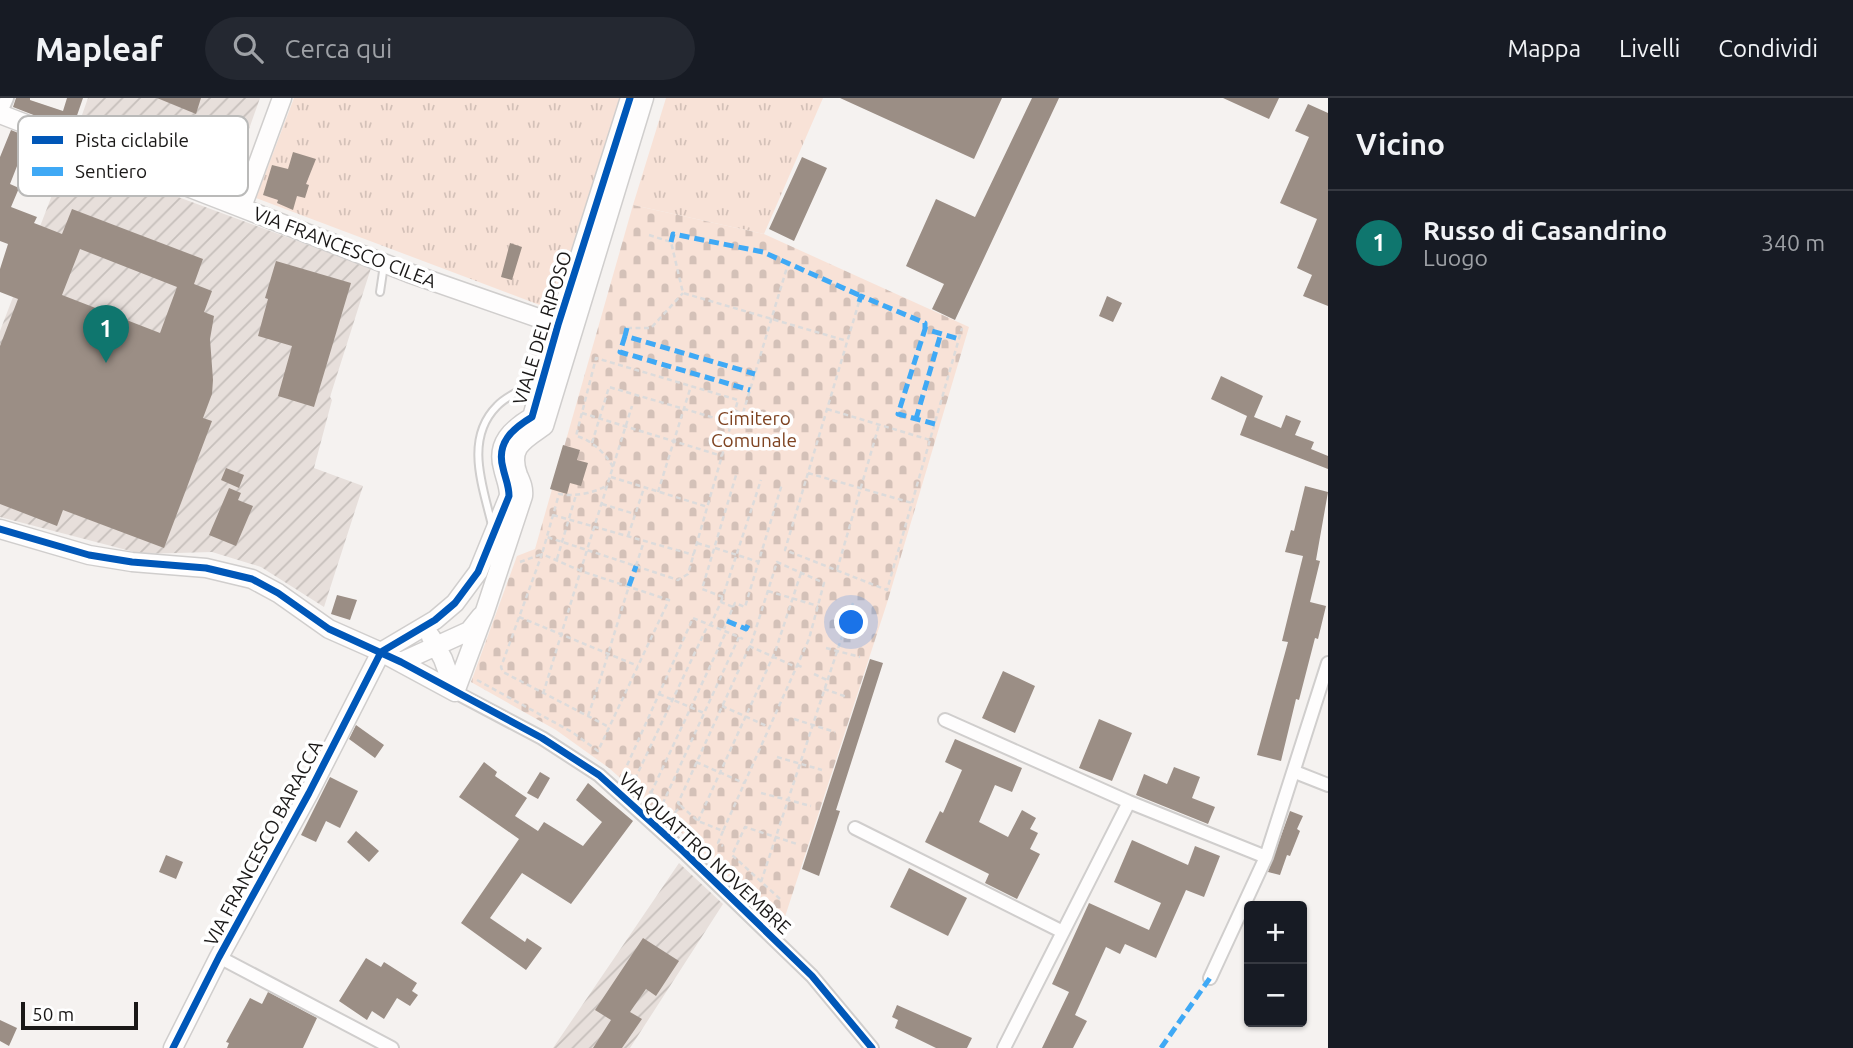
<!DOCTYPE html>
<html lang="it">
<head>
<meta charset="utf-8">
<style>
	:root { --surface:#171b24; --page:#242831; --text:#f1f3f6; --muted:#9ea1a6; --line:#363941; --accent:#0f766e }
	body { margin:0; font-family:Ubuntu,sans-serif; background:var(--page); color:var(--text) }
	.controls { position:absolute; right:21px; bottom:21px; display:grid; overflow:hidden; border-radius:7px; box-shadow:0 2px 5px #0004 }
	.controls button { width:63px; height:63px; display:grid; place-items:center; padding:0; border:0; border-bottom:2px solid var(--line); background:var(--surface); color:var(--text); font:35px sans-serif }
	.scale { position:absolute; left:21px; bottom:18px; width:117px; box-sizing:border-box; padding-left:7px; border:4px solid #1a1817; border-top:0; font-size:19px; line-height:24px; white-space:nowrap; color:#1a1817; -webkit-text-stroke:5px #fff; paint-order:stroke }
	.you { position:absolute; left:852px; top:525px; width:24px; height:24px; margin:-18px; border:5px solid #fff; border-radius:50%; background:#1a73e8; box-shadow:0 0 0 10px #1a73e833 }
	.badge { display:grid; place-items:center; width:46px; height:46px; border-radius:50%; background:var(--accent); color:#fff; font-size:23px; font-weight:700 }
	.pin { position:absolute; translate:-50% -58px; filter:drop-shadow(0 2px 4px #0008) }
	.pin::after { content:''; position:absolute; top:37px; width:24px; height:21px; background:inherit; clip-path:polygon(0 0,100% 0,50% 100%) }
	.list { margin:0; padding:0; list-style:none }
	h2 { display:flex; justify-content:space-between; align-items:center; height:91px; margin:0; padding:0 28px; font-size:30px }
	h2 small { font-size:23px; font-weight:400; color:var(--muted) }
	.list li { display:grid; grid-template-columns:46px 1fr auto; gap:21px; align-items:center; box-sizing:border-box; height:105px; padding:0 28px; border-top:2px solid var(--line) }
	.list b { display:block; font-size:26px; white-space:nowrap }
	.list p { margin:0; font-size:23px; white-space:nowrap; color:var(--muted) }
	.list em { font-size:23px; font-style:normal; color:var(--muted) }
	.icon { flex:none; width:38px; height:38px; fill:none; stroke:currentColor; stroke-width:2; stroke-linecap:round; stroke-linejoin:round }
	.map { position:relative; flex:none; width:1328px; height:950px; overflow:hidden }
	header { display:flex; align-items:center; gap:42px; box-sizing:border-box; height:98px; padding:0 35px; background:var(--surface); border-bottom:2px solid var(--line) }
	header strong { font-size:33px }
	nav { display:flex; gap:38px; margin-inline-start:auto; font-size:24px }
	.search { width:490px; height:63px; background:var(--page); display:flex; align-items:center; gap:18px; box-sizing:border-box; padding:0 24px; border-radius:38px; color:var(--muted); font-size:26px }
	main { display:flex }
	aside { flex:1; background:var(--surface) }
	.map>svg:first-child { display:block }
</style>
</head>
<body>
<header>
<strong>Mapleaf</strong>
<div class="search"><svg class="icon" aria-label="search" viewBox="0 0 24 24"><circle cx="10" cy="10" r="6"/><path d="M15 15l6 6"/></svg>Cerca qui</div>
<nav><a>Mappa</a><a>Livelli</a><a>Condividi</a></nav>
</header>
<main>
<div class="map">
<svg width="1328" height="950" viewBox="0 0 1328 950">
	<defs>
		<pattern id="industrial-furrows" width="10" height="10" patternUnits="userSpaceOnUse" patternTransform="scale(1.75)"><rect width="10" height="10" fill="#e7dfdb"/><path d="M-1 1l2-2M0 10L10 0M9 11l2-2" fill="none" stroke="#c6bfbb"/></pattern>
		<pattern id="grass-tufts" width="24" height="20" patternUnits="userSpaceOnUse" patternTransform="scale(1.75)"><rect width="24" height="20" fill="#f8e2d7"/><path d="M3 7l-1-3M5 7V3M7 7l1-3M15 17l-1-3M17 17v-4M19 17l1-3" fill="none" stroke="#d4c1b8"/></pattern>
		<pattern id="cemetery-stones" width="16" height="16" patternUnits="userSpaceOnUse" patternTransform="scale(1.75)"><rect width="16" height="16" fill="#f8e2d7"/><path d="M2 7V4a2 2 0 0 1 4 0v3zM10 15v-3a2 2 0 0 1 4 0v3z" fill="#d4c1b8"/></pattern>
	</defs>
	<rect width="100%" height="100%" fill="#f5f2f0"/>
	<path fill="url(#industrial-furrows)" d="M88 0H260L227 93 76 34Z
		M67 58 371 170 330 299 332 302 314 370 363 388 324 509 261 469 212 454 142 456 0 419V233Z
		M679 765 723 806 630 950H553Z"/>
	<path fill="url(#grass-tufts)" d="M294 0H620L553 212 256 100Z
		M666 0H823L764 136 633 107Z"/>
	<path fill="url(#cemetery-stones)" d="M633 107 764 136 969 229 887 505 781 831 713 763 609 670 556 632 471 584 517 458 535 451Z"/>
	<path fill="#9b8e85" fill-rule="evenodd" d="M16 0H30V2L63 13 67 0H83L72 32 13 9Z
		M157 0H201L196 16Z
		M840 0H1002L974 61Z
		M1032 0H1059L955 222 932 211 944 186 906 168 936 101 975 119Z
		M1223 0H1279L1269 21Z
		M1308 6 1328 15V208L1303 198 1312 177 1297 170 1317 121 1280 105 1309 39 1295 33Z
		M11 32 45 46 38 64 21 58 10 86 19 90 11 109 37 119 34 125 62 136 72 111 203 161 194 186 212 193 204 214 214 218 210 241 213 282 212 296 203 320 212 323 164 450 63 412 57 428 0 406V248L18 201 0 194V171L8 146 0 143V59ZM80 151 177 189 160 235 62 197Z
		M293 54 316 61 306 86 309 87 305 100 297 98 293 112 277 105 278 102 263 97 272 67 288 71Z
		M802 59 827 70 794 143 769 131Z
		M510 145 522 149 512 182 501 179Z
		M276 163 351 185 314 309 278 298 292 248 258 238 268 201 265 200Z
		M1107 198 1122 205 1113 224 1099 218Z
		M1221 278 1263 298 1254 319 1281 330 1286 317 1301 323 1295 337 1314 344 1311 351 1328 358V371L1240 337 1247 318 1211 301Z
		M563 347 580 352 577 362 588 365 581 388 570 385 567 396 550 391Z
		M226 370 244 377 239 390 221 382Z
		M1305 388 1328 394 1316 462 1320 463 1310 504 1326 508 1318 541 1315 540 1299 602 1296 601 1281 663 1257 657 1288 544 1282 543 1303 458 1285 454 1291 432 1294 433Z
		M229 390 241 395 238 402 253 408 236 448 209 437Z
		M337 497 357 502 350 522 331 516Z
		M870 561 883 565 836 712 840 713 819 778 802 771Z
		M1003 573 1035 588 1015 635 982 620Z
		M1099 621 1132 635 1112 683 1079 670Z
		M356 627 384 647 375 660 349 641Z
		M955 641 1022 670 1012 694 995 687 979 724 1008 739 1022 712 1036 720 1030 731 1038 735 1030 751 1040 756 1017 801 985 785 989 776 925 744 940 713 943 715 962 672 945 664Z
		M484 664 497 674 495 678 527 700 515 718 538 733 544 724 583 748 602 724 576 702 588 685 633 723 571 806 522 775 490 820 525 844 527 840 542 850 526 872 461 825 519 741 459 699Z
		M1174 669 1200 679 1192 700 1215 709 1208 726 1136 697 1144 676 1167 686Z
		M540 674 550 680 538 701 527 695Z
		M330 679 358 693 340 730 326 723 316 744 301 737Z
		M1290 713 1303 718 1297 731 1300 733 1290 758 1287 757 1280 777 1268 774Z
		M356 733 379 753 369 764 347 744Z
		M1132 742 1188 767 1195 748 1220 758 1204 799 1186 792 1156 860 1125 846 1120 856 1106 849 1075 917 1087 923 1073 950H1042L1069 894 1052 886 1089 805 1149 832 1161 805 1114 784Z
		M166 757 183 764 176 781 159 774Z
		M909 770 967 800 948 838 890 809Z
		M643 840 679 863 656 898 646 891 630 914 642 921 622 950H593L611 922 595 912Z
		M366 860 381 869 384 864 417 885 412 893 418 897 410 908 397 900 384 921 372 913 367 922 339 903Z
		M268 894 317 920 303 950H227L229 945 226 944 250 900 262 906Z
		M897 907 972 940 967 950H936L895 930 898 922 892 919Z
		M0 922 17 930 9 948 0 943Z"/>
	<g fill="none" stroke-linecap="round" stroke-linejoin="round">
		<g stroke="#d0cecd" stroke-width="10">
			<path id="lane" d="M380 194 384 167
				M492 427C483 389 464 341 497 308 507 297 526 290 539 282"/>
		</g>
		<g stroke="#d0cecd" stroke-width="16">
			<path id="street" d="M0 16 7 0
				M455 594 542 640 599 677 683 753 812 878 872 950
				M945 622 1129 704 1266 759
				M1295 674 1328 687
				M855 730 1063 834
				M219 859 392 950
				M1210 880 1266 759 1328 565
				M1004 950 1129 704"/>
		</g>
		<g stroke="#d0cecd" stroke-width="21">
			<path id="secondary" d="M0 16 409 175 567 230
				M242 109 282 0
				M0 431 89 457 132 464 206 470 252 481 278 495 329 531 381 554 455 594
				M431 539 443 561 455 594
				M401 564 469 533 481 518
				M455 594 485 513 523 398C524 390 521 384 518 377 508 349 524 342 544 328L644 0
				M173 950 219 859 309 695 381 554 435 522 455 505 478 474 509 398C509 387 505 380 503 370 496 345 512 331 532 319L558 227 630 0"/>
		</g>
		<path stroke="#dcdbdb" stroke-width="2.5" stroke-dasharray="5 3.5" stroke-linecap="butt" d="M649 137 671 144 683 195 847 243
			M859 204 785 452 887 492 962 230
			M627 230H651L683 195
			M827 311 930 342
			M735 313 743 315 788 166
			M582 315 722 358
			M592 345 609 289 732 325
			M613 369C605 355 592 342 576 338L596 260 738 302 688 476 678 482 587 452 632 308
			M808 375 912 405
			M611 379 708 409
			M658 394 691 288
			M602 406 635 416
			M553 417 694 457
			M628 438 644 390
			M697 445 713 450
			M715 450 759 464
			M557 461 576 397
			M520 464 542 456 559 396C575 399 594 395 608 387
			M636 468 644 443
			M837 472 879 327
			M768 493 818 508
			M723 499 702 491 737 374
			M721 504 761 382
			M733 509 735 505 745 509 782 386
			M519 519 638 568
			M710 528 721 504 733 509 724 531
			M739 539 663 705 625 672 693 520 739 539 743 541
			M749 548 796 569
			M826 550 860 559
			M797 567 804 570
			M814 576 827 582
			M477 582 572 634 598 653 669 502 581 473 542 456 501 569 503 574 609 629
			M824 591 847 599
			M543 596 587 452 547 439
			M659 596 704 615
			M722 608 769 629
			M588 618C603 575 615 532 629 488
			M794 621 835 634
			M777 659 822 672
			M696 664 744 685
			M635 681 708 527
			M651 695 726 534
			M761 695 811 708
			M669 721 681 708 698 723 723 733 809 541 824 485 777 464 752 543 678 705 681 708
			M698 723 775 554 801 475
			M723 733 718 745 723 748
			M761 784 853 505
			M780 801 732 757 745 729 797 746"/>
		<use href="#lane" stroke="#fefdfd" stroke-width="6"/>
		<use href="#street" stroke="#fefdfd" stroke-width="12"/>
		<use href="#secondary" stroke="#fefdfd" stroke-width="18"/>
		<path stroke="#3fa9f5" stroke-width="5" stroke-dasharray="10 5" stroke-linecap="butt" d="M671 144 673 136 763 154 861 198
			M859 204 861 198 925 225V231
			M627 230 625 238 755 276
			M625 238 620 254 750 292
			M916 321 941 235
			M935 326 898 316 925 231 959 241
			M629 488 636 468
			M727 523 746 531 749 525
			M658 731 669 721
			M1161 950 1210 880"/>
		<g stroke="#fff" stroke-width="11">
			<path id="cycleway" d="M0 431 89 457 132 464 206 470 252 481 278 495 329 531 401 564 542 640 599 677 683 753 812 878 872 950
				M173 950 219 859 309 695 381 554 435 522 455 505 478 474 509 398C509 387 505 380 503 370 496 345 512 331 532 319L558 227 630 0"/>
		</g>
		<use href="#cycleway" stroke="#0057b8" stroke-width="7"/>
	</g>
	<g text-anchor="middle" stroke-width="7" stroke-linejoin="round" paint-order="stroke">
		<g font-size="19" fill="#1a1817" stroke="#fff">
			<text transform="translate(345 149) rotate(21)" y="7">VIA FRANCESCO CILEA</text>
			<text transform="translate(542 230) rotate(-73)" y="7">VIALE DEL RIPOSO</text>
			<text transform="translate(263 745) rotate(-62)" y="7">VIA FRANCESCO BARACCA</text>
			<text transform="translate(705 755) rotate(43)" y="7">VIA QUATTRO NOVEMBRE</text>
		</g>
		<g font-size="19" fill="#7e4321" stroke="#fff">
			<text x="754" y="327">Cimitero<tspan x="754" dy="22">Comunale</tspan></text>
		</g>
	</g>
	<rect x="18" y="18" width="230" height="80" rx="10" fill="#fff" stroke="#babab9" stroke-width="2"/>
	<rect x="32" y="38" width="31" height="8" fill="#0057b8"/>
	<rect x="32" y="69" width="31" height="9" fill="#3fa9f5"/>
	<g font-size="19" fill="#1a1817">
		<text x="75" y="49">Pista ciclabile</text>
		<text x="75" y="80">Sentiero</text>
	</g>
</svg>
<div class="controls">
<button>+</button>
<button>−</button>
</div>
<div class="scale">50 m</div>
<div class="you"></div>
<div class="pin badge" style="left:106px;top:265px">1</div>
</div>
<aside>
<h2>Vicino<small></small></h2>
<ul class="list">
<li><span class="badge">1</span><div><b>Russo di Casandrino</b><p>Luogo</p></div><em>340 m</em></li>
</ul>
</aside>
</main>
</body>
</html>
